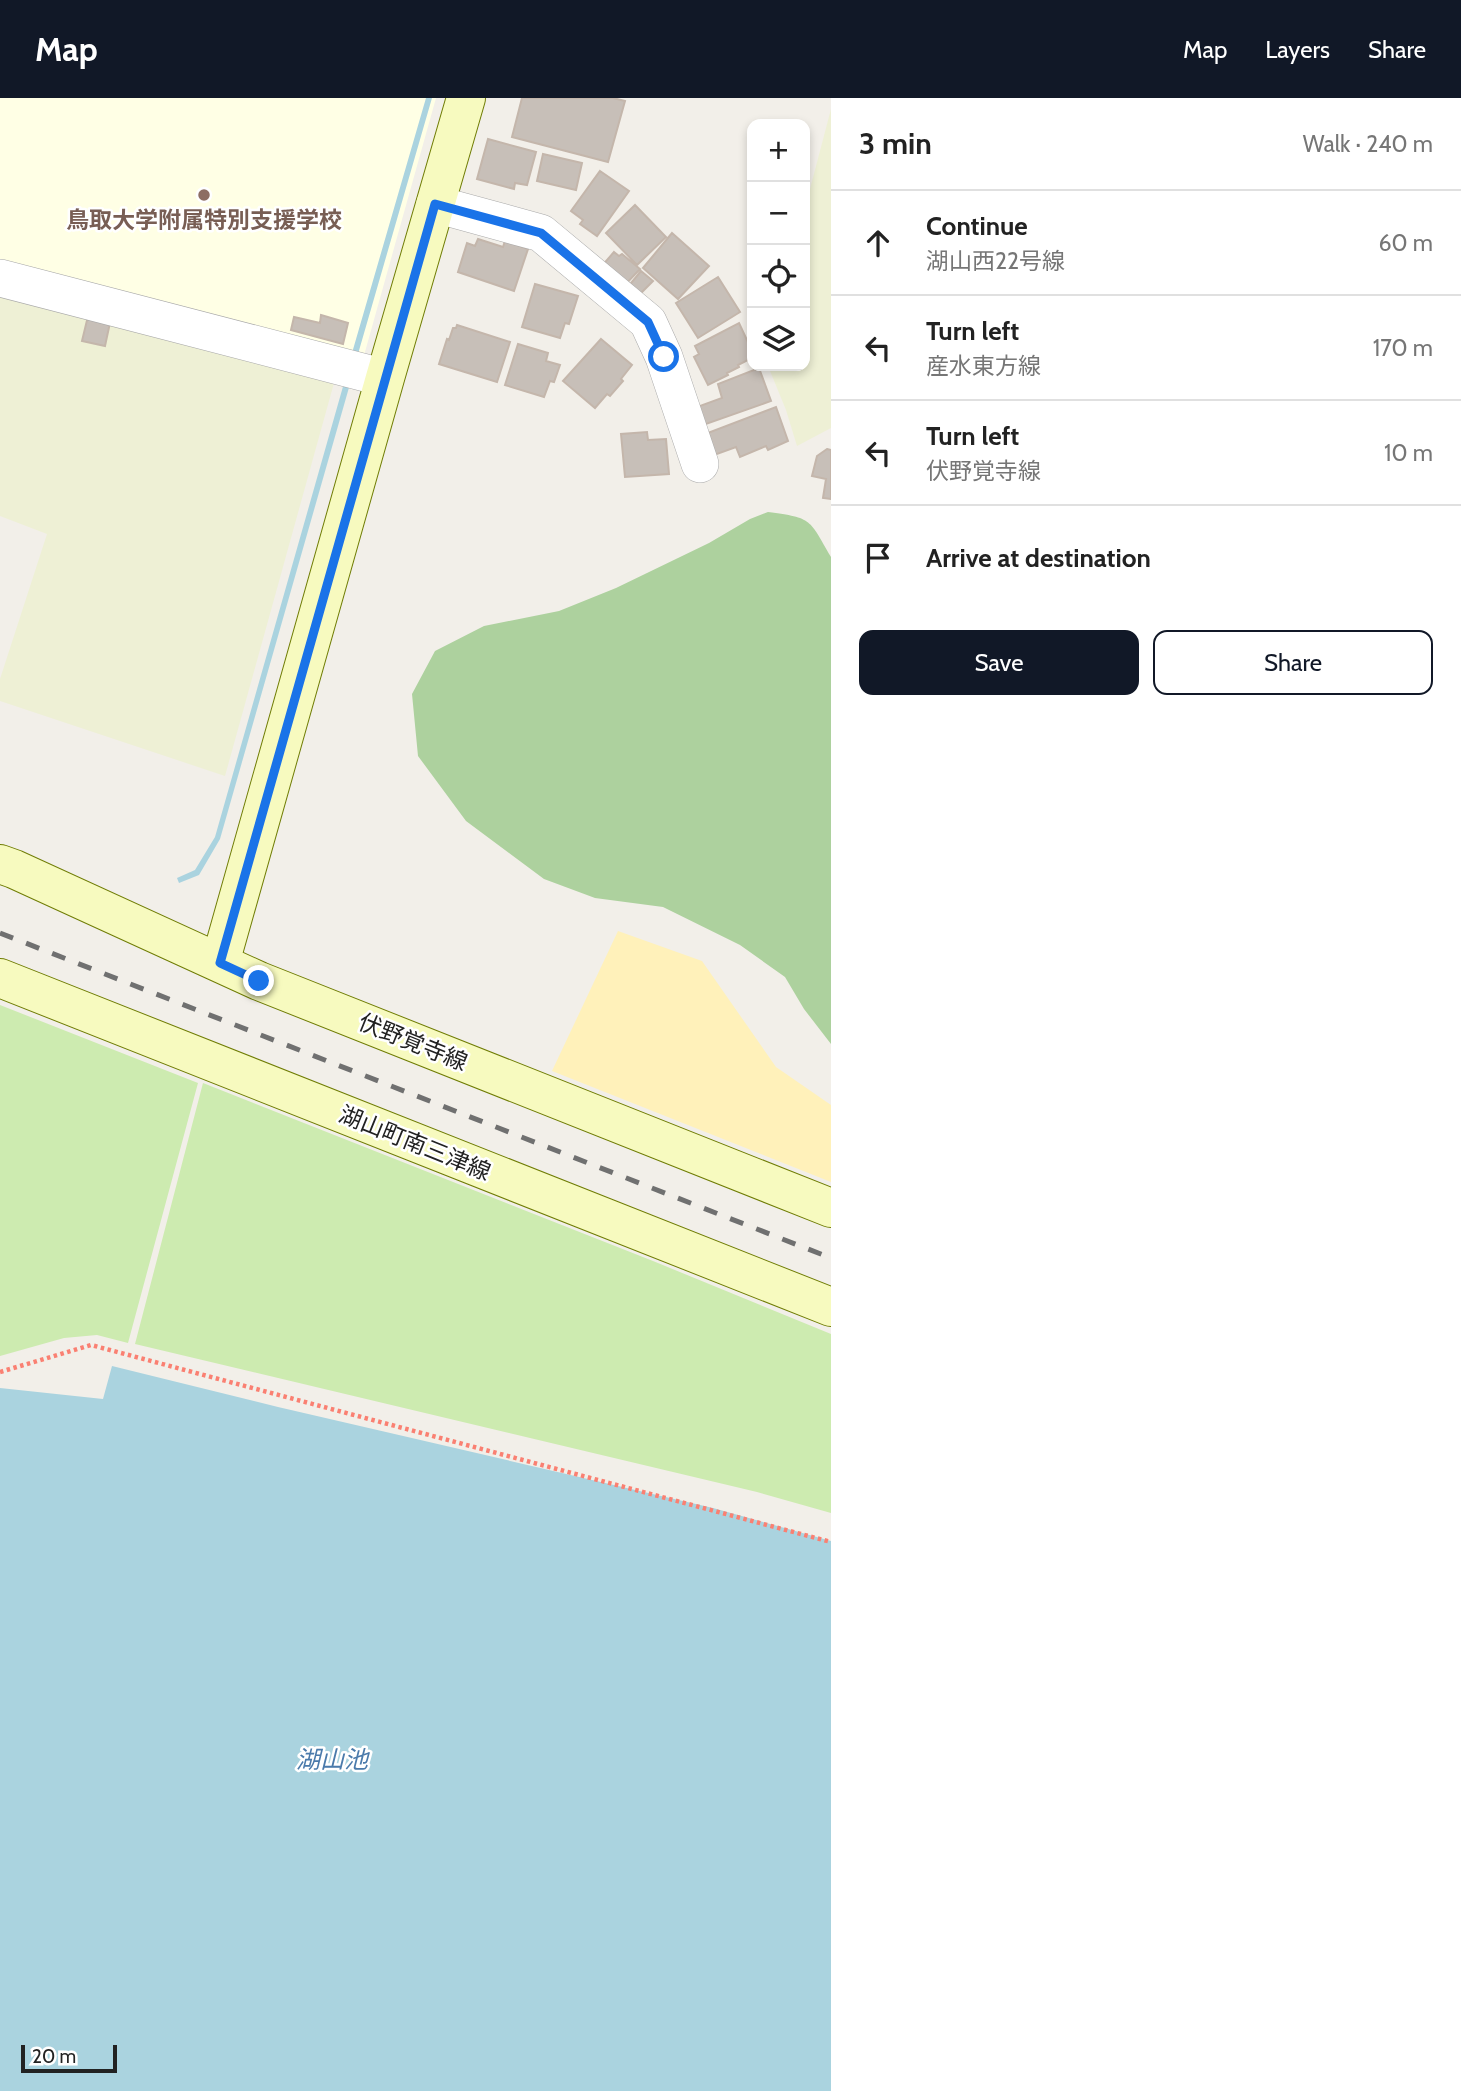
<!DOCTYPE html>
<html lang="en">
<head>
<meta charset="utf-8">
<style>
	:root { --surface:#fff; --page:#f6f6f6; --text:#222; --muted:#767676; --line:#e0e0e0; --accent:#111827 }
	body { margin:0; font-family:Cabin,"Noto Sans JP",sans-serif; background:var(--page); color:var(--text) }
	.controls { position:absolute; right:21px; top:21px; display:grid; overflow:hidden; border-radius:14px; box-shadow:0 4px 10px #0003 }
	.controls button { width:63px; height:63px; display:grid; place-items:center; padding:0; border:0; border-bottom:2px solid var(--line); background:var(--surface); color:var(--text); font:35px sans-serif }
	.scale { position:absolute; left:21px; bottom:18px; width:96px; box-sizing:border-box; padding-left:7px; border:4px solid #222; border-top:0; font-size:19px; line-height:24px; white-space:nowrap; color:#222; -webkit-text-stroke:5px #fff; paint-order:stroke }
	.stop { position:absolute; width:21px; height:21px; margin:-16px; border:5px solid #1a73e8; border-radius:50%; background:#fff }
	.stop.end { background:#1a73e8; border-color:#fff; box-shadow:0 2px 7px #0008 }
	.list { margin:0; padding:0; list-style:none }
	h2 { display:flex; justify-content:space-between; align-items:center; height:91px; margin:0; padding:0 28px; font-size:30px }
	h2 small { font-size:23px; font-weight:400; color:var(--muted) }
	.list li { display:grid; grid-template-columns:46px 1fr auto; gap:21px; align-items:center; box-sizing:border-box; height:105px; padding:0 28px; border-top:2px solid var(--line) }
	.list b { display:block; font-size:26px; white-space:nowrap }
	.list p { margin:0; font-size:23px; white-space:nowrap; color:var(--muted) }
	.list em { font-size:23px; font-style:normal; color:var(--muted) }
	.actions { display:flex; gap:14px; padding:21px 28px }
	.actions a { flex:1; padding:16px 0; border:2px solid var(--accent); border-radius:14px; text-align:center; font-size:24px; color:var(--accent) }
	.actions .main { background:var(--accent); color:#fff }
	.icon { flex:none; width:38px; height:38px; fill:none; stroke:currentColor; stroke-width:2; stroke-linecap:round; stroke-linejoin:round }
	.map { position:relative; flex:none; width:831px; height:1993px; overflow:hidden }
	header { display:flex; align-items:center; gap:42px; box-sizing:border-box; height:98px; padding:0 35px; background:var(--accent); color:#fff }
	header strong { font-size:33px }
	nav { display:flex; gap:38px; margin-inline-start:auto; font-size:24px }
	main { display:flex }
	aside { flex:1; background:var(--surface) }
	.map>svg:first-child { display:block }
</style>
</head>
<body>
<header>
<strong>Map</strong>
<nav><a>Map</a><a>Layers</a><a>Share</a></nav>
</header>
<main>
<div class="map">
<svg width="831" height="1993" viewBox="0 0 831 1993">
	<rect width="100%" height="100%" fill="#f2efe9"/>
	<path fill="#ffffe5" d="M0 0H436L363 261 0 167Z"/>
	<path fill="#eef0d5" d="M831 11V330L797 348 786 312 768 268H805V110Z
		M0 195 334 285 225 678 0 603V581L47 436 0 418Z"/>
	<path fill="#cdebb0" d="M0 907 198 985 128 1245 97 1237 64 1240 0 1258Z
		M203 985 653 1163 831 1236V1415L757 1394 135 1246Z"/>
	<path fill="#add19e" d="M768 414C813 420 809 421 831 459V946L804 911 785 879 740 847 663 809 595 800 544 781 466 723 418 658 412 596 435 553 484 528 559 513 616 490 709 445 750 421Z"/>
	<path fill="#fff1ba" d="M618 833 702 863 776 969 831 1007V1084L552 973Z"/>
	<path fill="#aad3df" d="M426 0H432L358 256 352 255Z
		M344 285 350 286 220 741 199 777 179 785 177 780 195 772 215 739Z
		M112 1268 278 1309 713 1410 831 1443V1993H0V1290L103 1301Z"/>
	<path fill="#c7bfb8" stroke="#c4b6ab" stroke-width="2" d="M522 0H613L625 3 608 64 512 39Z
		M488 41 536 54 527 87 515 85 514 91 477 81Z
		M543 56 582 65 576 92 537 83Z
		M600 73 629 93 597 138 580 126 583 122 571 113Z
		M635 107 666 139 637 167 606 135Z
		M672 135 709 168 678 201 643 170Z
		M478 141 503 149 505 143 528 151 514 193 458 174 467 145 475 148Z
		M614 154 619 158 622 156 640 171 624 188 601 169Z
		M641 173 653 183 637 199 627 190Z
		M718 179 740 214 698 240 676 205Z
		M535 186 578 198 569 226 565 225 560 240 522 229Z
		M89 214 111 220 105 248 82 243Z
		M321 217 348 225 343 246 291 232 294 219 320 225Z
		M739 225 752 253V260L738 267 739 269 727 275 728 277 708 287 694 259 699 256 695 248Z
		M457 227 510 244 497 284 439 266 447 241 449 242 453 230H456Z
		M601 241 632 267 621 281 623 283 610 298 607 296 595 310 563 283Z
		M518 246 548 255 546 263 560 267 554 284 550 283 544 299 505 287Z
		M759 270 771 303 703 327 697 309 722 300 718 286Z
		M776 309 788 343 768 352 766 348 740 359 736 349 714 357 705 336Z
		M647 334 648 342 666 341 669 376 625 379 621 336Z
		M827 351 831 352V401L823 400 826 381 812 378 817 358Z"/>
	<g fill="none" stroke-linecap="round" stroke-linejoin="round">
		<g stroke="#a9a9a9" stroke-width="38">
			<path id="street" d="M435 106 541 135 648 224 664 259 700 366
				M0 180 385 280"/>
		</g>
		<g stroke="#707d05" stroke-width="40">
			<path id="secondary" d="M0 766 14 771 259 883 831 1110
				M220 865 385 280 466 0
				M0 880 831 1209"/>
		</g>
		<path stroke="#fa8072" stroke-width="4.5" stroke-dasharray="3.5 3.5" stroke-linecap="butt" d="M0 1274 91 1247 831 1444"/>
		<use href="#street" stroke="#fff" stroke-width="37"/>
		<use href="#secondary" stroke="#f7fabf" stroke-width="38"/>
		<path stroke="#707070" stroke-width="5" stroke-dasharray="14 14" stroke-linecap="butt" d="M0 835 831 1160"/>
	</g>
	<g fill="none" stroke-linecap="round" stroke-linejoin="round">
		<path stroke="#1a73e8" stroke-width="9" d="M259 883 220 865 435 106 541 135 648 224 664 259"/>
	</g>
	<circle fill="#8d6e63" stroke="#fff" stroke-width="2.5" cx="204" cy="97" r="7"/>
	<g text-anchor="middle" stroke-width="5" stroke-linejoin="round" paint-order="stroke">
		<g font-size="23" font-weight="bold" fill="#785e54" stroke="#fff">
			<text x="204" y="130">鳥取大学附属特別支援学校</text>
		</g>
		<g font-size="23" fill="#222" stroke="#fff">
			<text transform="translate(413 944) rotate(22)" y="8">伏野覚寺線</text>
			<text transform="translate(415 1045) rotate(22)" y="8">湖山町南三津線</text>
		</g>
		<g font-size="24" font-style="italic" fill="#4a7aab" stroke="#fff">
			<text x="332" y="1670">湖山池</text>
		</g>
	</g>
</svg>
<div class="controls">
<button>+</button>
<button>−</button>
<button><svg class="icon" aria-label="locate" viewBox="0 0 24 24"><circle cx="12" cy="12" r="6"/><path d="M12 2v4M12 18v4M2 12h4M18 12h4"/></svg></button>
<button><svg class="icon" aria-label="layers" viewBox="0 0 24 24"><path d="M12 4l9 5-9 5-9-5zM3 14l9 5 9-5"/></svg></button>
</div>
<div class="scale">20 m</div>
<div class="stop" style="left:664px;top:259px"></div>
<div class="stop end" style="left:259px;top:883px"></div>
</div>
<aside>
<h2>3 min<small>Walk · 240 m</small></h2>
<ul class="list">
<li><svg class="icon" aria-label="ahead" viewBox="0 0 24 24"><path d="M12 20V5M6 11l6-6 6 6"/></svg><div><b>Continue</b><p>湖山西22号線</p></div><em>60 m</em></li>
<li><svg class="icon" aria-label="left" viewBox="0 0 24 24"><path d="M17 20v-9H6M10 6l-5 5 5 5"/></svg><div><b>Turn left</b><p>産水東方線</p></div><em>170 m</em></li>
<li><svg class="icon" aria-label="left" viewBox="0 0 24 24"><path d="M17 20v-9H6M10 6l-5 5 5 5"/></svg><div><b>Turn left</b><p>伏野覚寺線</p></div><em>10 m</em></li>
<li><svg class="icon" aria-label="arrive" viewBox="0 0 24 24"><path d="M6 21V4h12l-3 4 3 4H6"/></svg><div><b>Arrive at destination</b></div></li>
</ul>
<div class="actions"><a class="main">Save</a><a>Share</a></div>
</aside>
</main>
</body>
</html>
